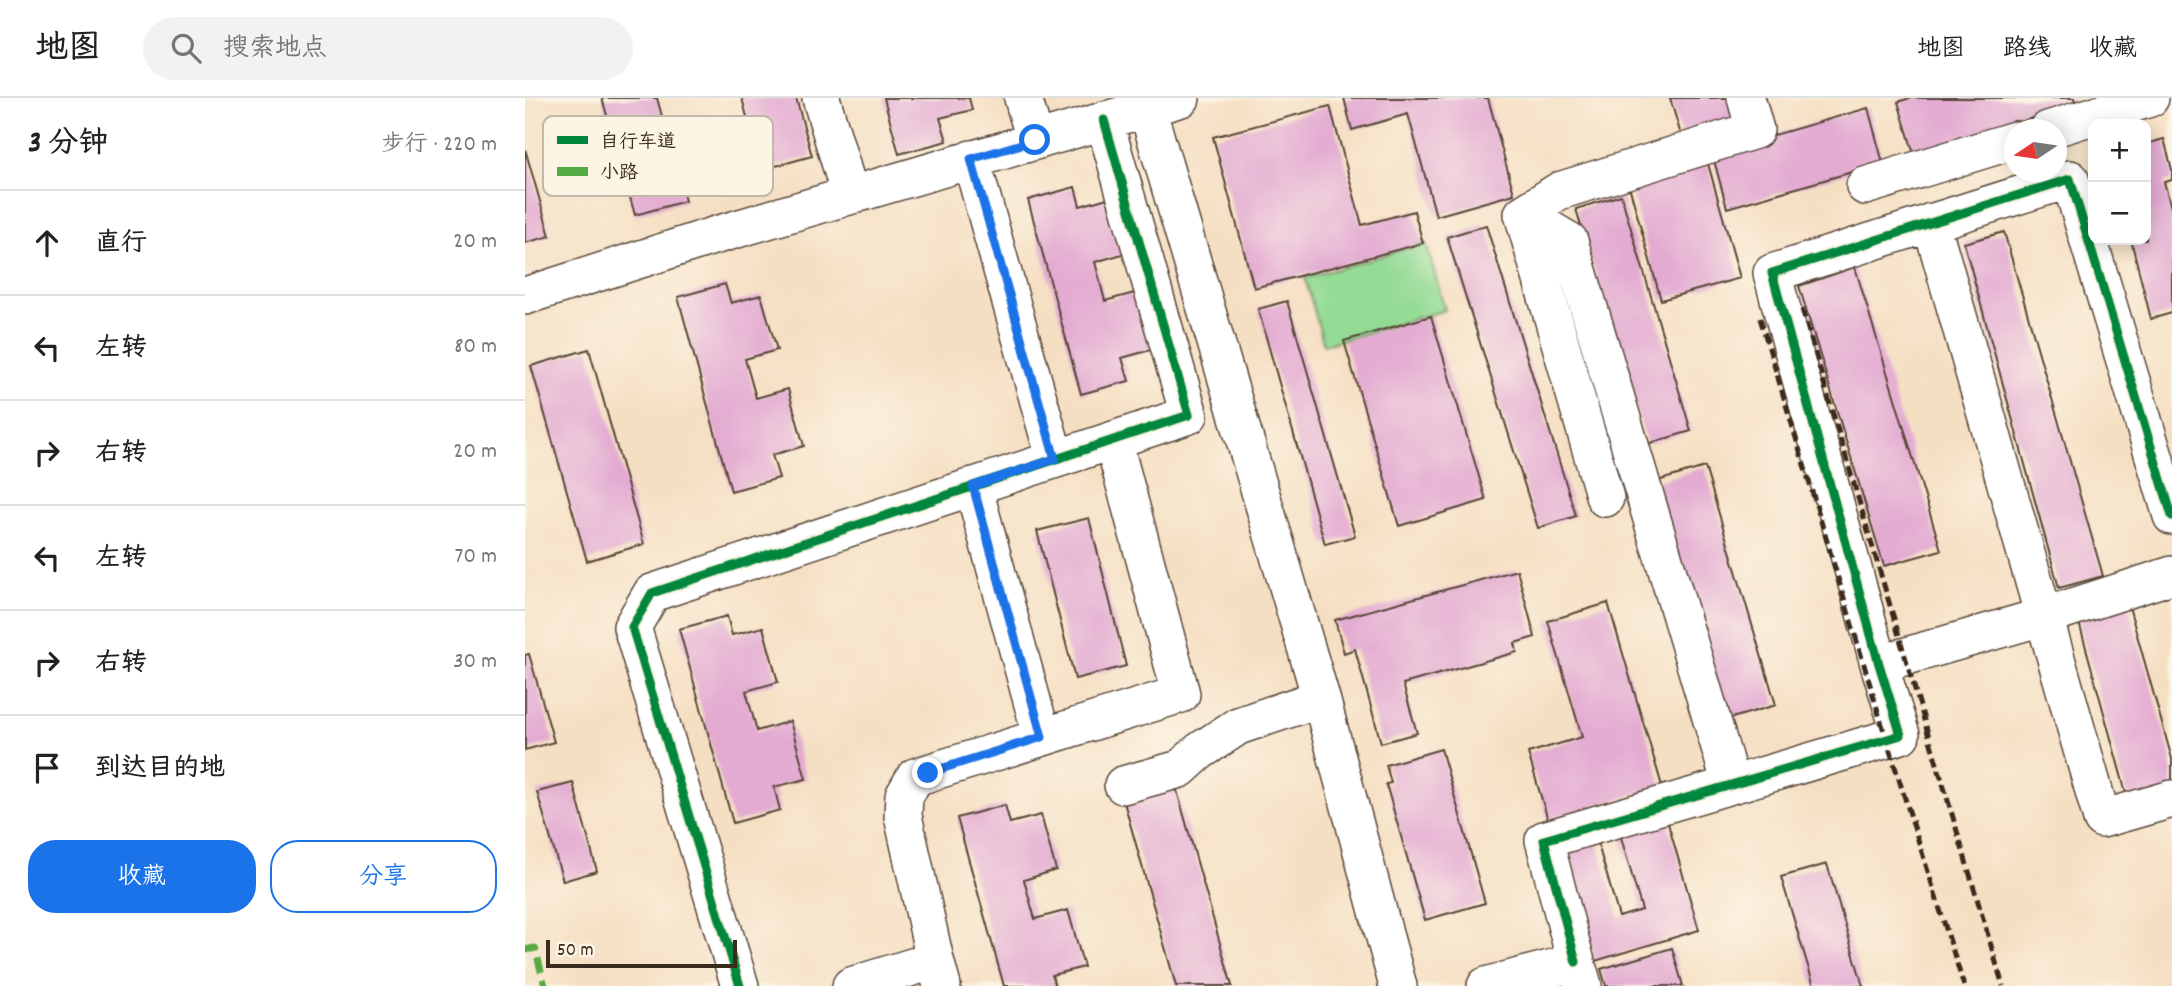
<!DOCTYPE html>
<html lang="zh">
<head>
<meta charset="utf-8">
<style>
	:root { --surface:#fff; --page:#f2f2f2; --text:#222; --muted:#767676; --line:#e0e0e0; --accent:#1a73e8 }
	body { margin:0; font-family:Dekko,"LXGW WenKai TC",sans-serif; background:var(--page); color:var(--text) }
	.controls { position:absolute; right:21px; top:21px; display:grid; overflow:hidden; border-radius:14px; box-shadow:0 4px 18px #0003 }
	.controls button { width:63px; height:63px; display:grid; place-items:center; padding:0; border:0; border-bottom:2px solid var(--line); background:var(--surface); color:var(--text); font:35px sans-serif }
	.compass { position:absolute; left:1479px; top:21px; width:63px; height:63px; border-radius:50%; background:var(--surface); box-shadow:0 4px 18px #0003; rotate:257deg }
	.scale { position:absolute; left:21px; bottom:18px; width:191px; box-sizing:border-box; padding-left:7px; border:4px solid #3b2a1e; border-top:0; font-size:19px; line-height:24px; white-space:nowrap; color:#3b2a1e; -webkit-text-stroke:5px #fcf5e5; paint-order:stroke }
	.stop { position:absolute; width:21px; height:21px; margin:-16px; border:5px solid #1a73e8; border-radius:50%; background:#fff }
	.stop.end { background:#1a73e8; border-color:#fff; box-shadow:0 2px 7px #0008 }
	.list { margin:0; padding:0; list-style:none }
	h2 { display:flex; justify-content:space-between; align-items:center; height:91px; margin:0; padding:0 28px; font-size:30px }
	h2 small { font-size:23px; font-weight:400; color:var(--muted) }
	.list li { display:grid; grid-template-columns:46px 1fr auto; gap:21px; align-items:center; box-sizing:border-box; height:105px; padding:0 28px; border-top:2px solid var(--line) }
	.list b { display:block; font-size:26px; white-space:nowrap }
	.list em { font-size:23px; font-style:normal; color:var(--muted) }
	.actions { display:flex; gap:14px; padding:21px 28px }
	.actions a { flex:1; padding:16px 0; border:2px solid var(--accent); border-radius:28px; text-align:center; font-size:24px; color:var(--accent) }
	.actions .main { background:var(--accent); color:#fff }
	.icon { flex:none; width:38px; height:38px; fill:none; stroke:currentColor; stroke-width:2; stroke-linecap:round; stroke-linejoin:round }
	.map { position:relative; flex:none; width:1647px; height:888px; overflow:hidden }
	header { display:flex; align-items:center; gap:42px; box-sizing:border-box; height:98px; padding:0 35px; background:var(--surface); border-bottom:2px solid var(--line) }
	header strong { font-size:33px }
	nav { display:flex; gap:38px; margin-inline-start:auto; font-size:24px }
	.search { width:490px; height:63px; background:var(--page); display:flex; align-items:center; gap:18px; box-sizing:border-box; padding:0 24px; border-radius:38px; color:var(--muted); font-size:26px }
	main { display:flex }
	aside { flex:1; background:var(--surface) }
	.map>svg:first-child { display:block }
</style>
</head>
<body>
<header>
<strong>地图</strong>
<div class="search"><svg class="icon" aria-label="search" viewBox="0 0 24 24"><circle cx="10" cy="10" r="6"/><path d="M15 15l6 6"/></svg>搜索地点</div>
<nav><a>地图</a><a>路线</a><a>收藏</a></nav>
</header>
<main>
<aside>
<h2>3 分钟<small>步行 · 220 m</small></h2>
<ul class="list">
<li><svg class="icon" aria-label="ahead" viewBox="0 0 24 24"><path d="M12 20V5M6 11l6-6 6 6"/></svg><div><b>直行</b></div><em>20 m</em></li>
<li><svg class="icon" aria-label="left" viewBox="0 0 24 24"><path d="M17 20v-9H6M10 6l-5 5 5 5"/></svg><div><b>左转</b></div><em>80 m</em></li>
<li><svg class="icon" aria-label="right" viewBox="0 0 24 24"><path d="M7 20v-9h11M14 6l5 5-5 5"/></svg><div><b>右转</b></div><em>20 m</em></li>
<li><svg class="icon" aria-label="left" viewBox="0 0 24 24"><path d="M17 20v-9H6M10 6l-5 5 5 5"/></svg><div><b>左转</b></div><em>70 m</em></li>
<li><svg class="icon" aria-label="right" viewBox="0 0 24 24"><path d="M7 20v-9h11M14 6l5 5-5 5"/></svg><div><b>右转</b></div><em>30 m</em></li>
<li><svg class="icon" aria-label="arrive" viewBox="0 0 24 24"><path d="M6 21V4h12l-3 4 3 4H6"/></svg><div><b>到达目的地</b></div></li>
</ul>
<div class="actions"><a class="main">收藏</a><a>分享</a></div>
</aside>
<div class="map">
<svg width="1647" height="888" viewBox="0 0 1647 888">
	<rect width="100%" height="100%" fill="#fcf5e5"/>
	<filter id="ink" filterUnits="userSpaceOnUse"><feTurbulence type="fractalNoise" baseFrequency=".0143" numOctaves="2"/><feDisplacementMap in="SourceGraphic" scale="14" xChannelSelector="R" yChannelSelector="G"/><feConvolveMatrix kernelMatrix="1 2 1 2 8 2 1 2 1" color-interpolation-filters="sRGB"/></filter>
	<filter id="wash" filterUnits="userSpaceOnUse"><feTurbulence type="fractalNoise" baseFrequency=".00686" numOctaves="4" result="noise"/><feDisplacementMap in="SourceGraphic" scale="28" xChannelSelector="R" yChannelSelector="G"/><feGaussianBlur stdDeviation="1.57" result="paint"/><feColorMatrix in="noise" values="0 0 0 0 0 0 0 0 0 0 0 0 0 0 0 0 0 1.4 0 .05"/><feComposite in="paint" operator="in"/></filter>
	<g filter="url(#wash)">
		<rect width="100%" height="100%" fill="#f5dfc3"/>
		<path fill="#94db95" stroke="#68825a" stroke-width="2" d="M901 145 920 212 799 247 780 180Z"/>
		<g id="blocks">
			<path fill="#e3abd2" d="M77 0H132L160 103 110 117Z
				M217 0H271L287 58 236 72Z
				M359 0H444L447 12 415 20 422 43 374 56Z
				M819 0H963L989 96 911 118 883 16 827 32Z
				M1145 0H1202L1209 22 1156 37Z
				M1385 0H1549L1551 7 1389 56 1373 4Z
				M805 8 837 127 889 113 898 145 729 190 688 39Z
				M1343 10 1358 65 1202 110 1187 55Z
				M1639 41 1647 72V82L1639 84 1647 113V215L1626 221 1606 142H1621V46Z
				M0 51 25 138 0 145Z
				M1182 62 1215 180 1136 202 1103 84Z
				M550 89 555 108 586 99 601 155 570 164 580 203 613 194 629 251 597 260 604 283 556 296 503 102Z
				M1096 97 1166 333 1122 346 1051 111Z
				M961 127 1051 418 1013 430 922 139Z
				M1479 134 1578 478 1534 490 1439 145Z
				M1330 169 1416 452 1359 468 1274 188Z
				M200 186 206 205 236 197 252 252 220 261 231 300 263 291 279 348 247 357 254 380 206 393 153 199Z
				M762 203 830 438 800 446 733 211Z
				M906 218 961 402 874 428 819 243Z
				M64 251 119 446 62 463 6 268Z
				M1180 369 1251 607 1200 622 1129 384Z
				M564 420 601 568 550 581 512 433Z
				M992 472 1010 539 990 545 992 554 878 586 892 635 856 645 830 551 819 555 810 522Z
				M1083 505 1137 688 1023 722 1003 655 1057 639 1023 523Z
				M1603 505 1647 661V694L1604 706 1553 521Z
				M202 518 207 537 238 529 253 584 221 593 232 633 265 623 281 681 249 689 255 712 208 725 154 531Z
				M4 556 29 644 0 652V557Z
				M916 651 960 805 900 822 861 686 866 685 861 667Z
				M649 682 707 888H651L597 697Z
				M48 685 72 773 38 783 12 694Z
				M480 707 485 725 516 717 531 772 499 782 510 821 543 812 559 869 527 877 530 888H479L432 720Z
				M1142 722 1174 832 1070 863 1038 753 1072 743 1094 819 1117 812 1095 736Z
				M1302 766 1338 888H1289L1256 779Z
				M1147 850 1158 888H1081L1076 871Z"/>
		</g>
	</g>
	<g filter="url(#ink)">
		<use href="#blocks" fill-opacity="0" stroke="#574537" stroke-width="2"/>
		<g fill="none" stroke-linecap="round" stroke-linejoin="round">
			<g stroke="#574537" stroke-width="40">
				<path id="minor" d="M296 0 325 97
					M498 0 510 42
					M619 0 796 600 873 888
					M1523 32 1625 0
					M446 61 530 361
					M1340 88 1490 42
					M998 116 1080 400
					M1406 124 1577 721 1647 701
					M0 198 188 138 656 0
					M448 388 517 639
					M1354 566 1520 518 1647 477
					M1206 686 1044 143 998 116 1034 93 1230 32 1221 0
					M598 687 655 671 675 653 713 628 796 600
					M410 862 378 718 379 698 390 679 656 596 588 342
					M1051 864 1019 742 1376 637 1354 566 1247 175 1545 81 1647 418
					M215 888 107 529 127 495 664 317 579 22
					M326 888 410 862 417 888
					M961 888 1051 864 1058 887"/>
			</g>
			<use href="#minor" stroke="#fff" stroke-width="37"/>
			<path stroke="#3b2a1e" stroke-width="5" stroke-dasharray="10 5" stroke-linecap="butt" d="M1277 211 1478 888
				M1235 220 1361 640 1439 888"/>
			<path stroke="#55ab43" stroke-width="7" stroke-dasharray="14 7" stroke-linecap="butt" d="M0 852 10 850 20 888"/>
			<g stroke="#fcf5e5" stroke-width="13">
				<path id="cycleway" d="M1051 864 1019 742 1376 637 1354 566 1247 175 1545 81 1647 418
					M215 888 107 529 127 495 664 317 579 22"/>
			</g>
			<use href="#cycleway" stroke="#00873e" stroke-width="9"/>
		</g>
	</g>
	<g fill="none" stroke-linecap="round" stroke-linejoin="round" filter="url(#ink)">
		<path stroke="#1a73e8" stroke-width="9" d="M403 675 517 639 448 388 530 361 446 61 510 42"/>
	</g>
	<rect x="18" y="18" width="230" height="80" rx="10" fill="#fcf5e5" stroke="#c2b8a9" stroke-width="2"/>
	<rect x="32" y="38" width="31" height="8" fill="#00873e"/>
	<rect x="32" y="69" width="31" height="9" fill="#55ab43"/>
	<g font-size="19" fill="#3b2a1e">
		<text x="75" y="49">自行车道</text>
		<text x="75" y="80">小路</text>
	</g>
</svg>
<div class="controls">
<button>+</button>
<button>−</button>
</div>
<svg class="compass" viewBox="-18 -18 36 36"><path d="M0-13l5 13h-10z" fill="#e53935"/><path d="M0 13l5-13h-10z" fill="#767676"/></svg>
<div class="scale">50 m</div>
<div class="stop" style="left:510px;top:42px"></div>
<div class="stop end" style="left:403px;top:675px"></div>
</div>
</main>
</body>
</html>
